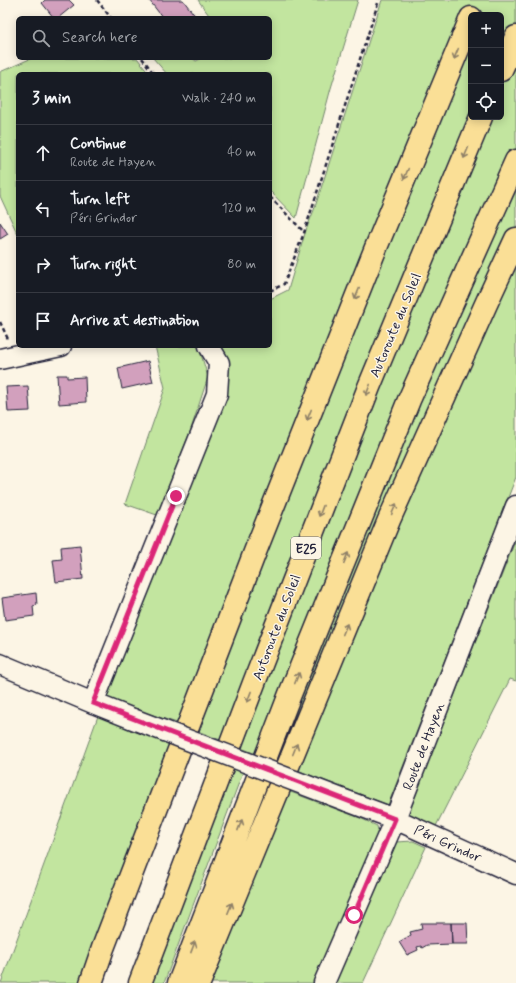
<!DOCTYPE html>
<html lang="en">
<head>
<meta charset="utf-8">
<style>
	:root { --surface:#171b24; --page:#20242c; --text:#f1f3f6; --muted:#9ea1a6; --line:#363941 }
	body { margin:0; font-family:Mynerve,sans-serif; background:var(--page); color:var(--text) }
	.controls { position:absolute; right:12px; top:12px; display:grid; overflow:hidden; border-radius:6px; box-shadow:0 2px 10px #0003 }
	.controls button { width:36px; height:36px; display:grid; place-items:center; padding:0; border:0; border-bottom:1px solid var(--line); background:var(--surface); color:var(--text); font:20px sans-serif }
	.stop { position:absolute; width:12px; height:12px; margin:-9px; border:3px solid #db2777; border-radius:50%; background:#fff }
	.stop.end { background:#db2777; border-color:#fff; box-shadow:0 1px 4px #0008 }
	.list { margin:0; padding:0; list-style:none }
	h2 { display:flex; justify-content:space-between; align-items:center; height:52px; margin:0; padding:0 16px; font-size:17px }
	h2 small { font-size:13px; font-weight:400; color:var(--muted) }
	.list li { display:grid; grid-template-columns:26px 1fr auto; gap:12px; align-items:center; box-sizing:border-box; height:56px; padding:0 16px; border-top:1px solid var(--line) }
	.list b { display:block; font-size:15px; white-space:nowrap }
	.list p { margin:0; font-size:13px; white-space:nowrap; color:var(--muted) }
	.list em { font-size:13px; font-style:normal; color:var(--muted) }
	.icon { flex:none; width:22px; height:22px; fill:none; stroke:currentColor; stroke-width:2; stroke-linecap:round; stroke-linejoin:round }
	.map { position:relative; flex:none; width:516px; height:983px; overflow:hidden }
	.search { position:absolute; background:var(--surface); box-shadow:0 2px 10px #0003; left:16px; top:16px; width:256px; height:44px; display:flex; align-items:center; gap:10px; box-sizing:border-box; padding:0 14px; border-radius:6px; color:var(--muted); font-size:15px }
	.panel { position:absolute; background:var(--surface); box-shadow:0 2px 10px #0003; left:16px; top:72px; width:256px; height:276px; border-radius:6px }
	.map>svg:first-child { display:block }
</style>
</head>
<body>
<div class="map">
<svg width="516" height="983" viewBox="0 0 516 983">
	<rect width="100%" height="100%" fill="#fcf5e5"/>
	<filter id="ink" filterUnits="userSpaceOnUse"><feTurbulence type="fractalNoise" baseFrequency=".025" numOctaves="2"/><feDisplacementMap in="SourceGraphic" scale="8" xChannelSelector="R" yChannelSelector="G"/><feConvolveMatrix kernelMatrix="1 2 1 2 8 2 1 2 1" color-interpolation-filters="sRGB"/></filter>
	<g filter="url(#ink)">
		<path fill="#c2e59f" stroke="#72846d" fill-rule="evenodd" d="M198 0H358L331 88 296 218 270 191V74H167L153 58H192L196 61 202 58H270V18H211Z
			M382 0H516V477L388 805 297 770 177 723 104 699 223 393 215 346H270V299L288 290 306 230 314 210ZM471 15H501V117H471Z
			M32 58H137L150 74H18V235L0 196V72Z
			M155 346H196L199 348 208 377 190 432 157 515 125 504 165 388Z
			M516 539V681L510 679 435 828 421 824 408 813Z
			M98 716 123 721 171 740 82 983H1Z
			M232 765 244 769 164 983H147Z
			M288 791 360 818 377 826 380 839 318 983H208Z
			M413 841 426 847 363 983H331L385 860 396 842Z"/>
		<path fill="#d2a0bd" stroke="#22223b" d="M45 0H69L74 5 58 18H54L42 3Z
			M149 0H183L196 17 163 18Z
			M0 222 8 234 0 239Z
			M148 361 153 382 122 389 118 368Z
			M57 375H67V378L85 377 86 402 59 404Z
			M28 386 30 411 8 412 6 387Z
			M80 545 83 579 56 582 53 560 62 559 61 547Z
			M36 593 37 605 33 606 34 616 5 620 2 598Z
			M421 923H451L452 944 427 945 422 948 421 946 417 947 418 950 407 955 399 942 411 935 410 932 422 929Z
			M451 923H467L468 944H452Z"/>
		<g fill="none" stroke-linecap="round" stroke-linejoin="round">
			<g stroke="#22223b" stroke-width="23">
				<path id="street" d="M0 359 61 346
					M0 664 93 703 133 719
					M93 703 217 394 219 363 209 346
					M347 801 395 819 516 874
					M324 983 395 819 516 506"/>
			</g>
			<g stroke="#22223b" stroke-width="25">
				<path id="highway" d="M501 70 516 37
					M91 983 103 948 255 552 375 250 471 18
					M140 983 254 683 369 387 481 117
					M179 983 290 694 409 400 516 161
					M199 983 389 520 486 304 516 239"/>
			</g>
			<path stroke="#22223b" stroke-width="2.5" stroke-dasharray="4 3" stroke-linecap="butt" d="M97 0 111 18
				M142 58 154 74
				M270 197 304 232
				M270 291 284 284 304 233 379 0
				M0 322 8 339"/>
			<use href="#street" stroke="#fcf5e5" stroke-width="20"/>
			<use href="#highway" stroke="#fadf96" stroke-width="22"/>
			<g stroke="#22223b" stroke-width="23" stroke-linecap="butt">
				<path id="street-bridge" d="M133 719 347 801"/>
			</g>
			<use href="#street-bridge" stroke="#fcf5e5" stroke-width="20"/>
		</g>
		<defs><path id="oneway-shaft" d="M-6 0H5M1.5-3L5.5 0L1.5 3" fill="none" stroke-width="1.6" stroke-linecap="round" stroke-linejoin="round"/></defs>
		<g stroke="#8e8068">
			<use href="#oneway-shaft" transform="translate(456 54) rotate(113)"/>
			<use href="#oneway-shaft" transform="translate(466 153) rotate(113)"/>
			<use href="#oneway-shaft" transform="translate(406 174) rotate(113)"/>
			<use href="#oneway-shaft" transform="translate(357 294) rotate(112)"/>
			<use href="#oneway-shaft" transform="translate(368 390) rotate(112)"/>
			<use href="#oneway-shaft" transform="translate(309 415) rotate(112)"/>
			<use href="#oneway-shaft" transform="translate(394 509) rotate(-66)"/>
			<use href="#oneway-shaft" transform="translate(321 511) rotate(111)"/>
			<use href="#oneway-shaft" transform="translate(346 558) rotate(-68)"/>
			<use href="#oneway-shaft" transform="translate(345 629) rotate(-68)"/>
			<use href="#oneway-shaft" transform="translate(297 678) rotate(-68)"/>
			<use href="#oneway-shaft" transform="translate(249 697) rotate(111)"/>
			<use href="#oneway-shaft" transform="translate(295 749) rotate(-68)"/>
			<use href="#oneway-shaft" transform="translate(240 825) rotate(-69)"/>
			<use href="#oneway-shaft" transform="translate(230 908) rotate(-68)"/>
			<use href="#oneway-shaft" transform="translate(193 947) rotate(-69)"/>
		</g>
	</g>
	<g fill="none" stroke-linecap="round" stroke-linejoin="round" filter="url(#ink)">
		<path stroke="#db2777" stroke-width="5" d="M176 496 93 703 395 819 354 915"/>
	</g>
	<g text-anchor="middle" stroke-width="3" stroke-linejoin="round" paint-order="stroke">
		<rect fill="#fcf5e5" stroke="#63616e" stroke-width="1" x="291" y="537" width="30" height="22" rx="3"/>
		<g font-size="13" font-weight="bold" fill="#22223b">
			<text x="306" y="553">E25</text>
		</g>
		<g font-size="14" fill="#22223b" stroke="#fcf5e5">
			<text transform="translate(395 325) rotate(-67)" y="5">Autoroute du Soleil</text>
			<text transform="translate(276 627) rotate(-69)" y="5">Autoroute du Soleil</text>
			<text transform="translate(423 746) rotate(-69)" y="5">Route de Hayen</text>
			<text transform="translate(448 843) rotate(24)" y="5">Péri Grindor</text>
		</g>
	</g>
</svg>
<div class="controls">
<button>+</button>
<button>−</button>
<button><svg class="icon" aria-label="locate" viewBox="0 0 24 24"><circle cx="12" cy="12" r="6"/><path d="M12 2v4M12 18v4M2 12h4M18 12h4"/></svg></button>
</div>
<div class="stop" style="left:354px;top:915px"></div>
<div class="stop end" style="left:176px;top:496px"></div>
<div class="search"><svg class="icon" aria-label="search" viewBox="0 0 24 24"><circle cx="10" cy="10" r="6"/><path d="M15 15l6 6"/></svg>Search here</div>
<section class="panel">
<h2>3 min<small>Walk · 240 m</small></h2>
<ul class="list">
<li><svg class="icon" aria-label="ahead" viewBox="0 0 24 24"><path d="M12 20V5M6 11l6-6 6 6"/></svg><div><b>Continue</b><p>Route de Hayen</p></div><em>40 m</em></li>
<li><svg class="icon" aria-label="left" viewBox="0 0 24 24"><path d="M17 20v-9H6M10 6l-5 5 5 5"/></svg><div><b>Turn left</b><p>Péri Grindor</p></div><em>120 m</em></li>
<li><svg class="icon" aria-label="right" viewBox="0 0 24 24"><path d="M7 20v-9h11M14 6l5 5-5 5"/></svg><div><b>Turn right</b></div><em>80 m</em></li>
<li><svg class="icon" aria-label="arrive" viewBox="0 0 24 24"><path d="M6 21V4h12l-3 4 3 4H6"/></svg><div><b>Arrive at destination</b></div></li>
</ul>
</section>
</div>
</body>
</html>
